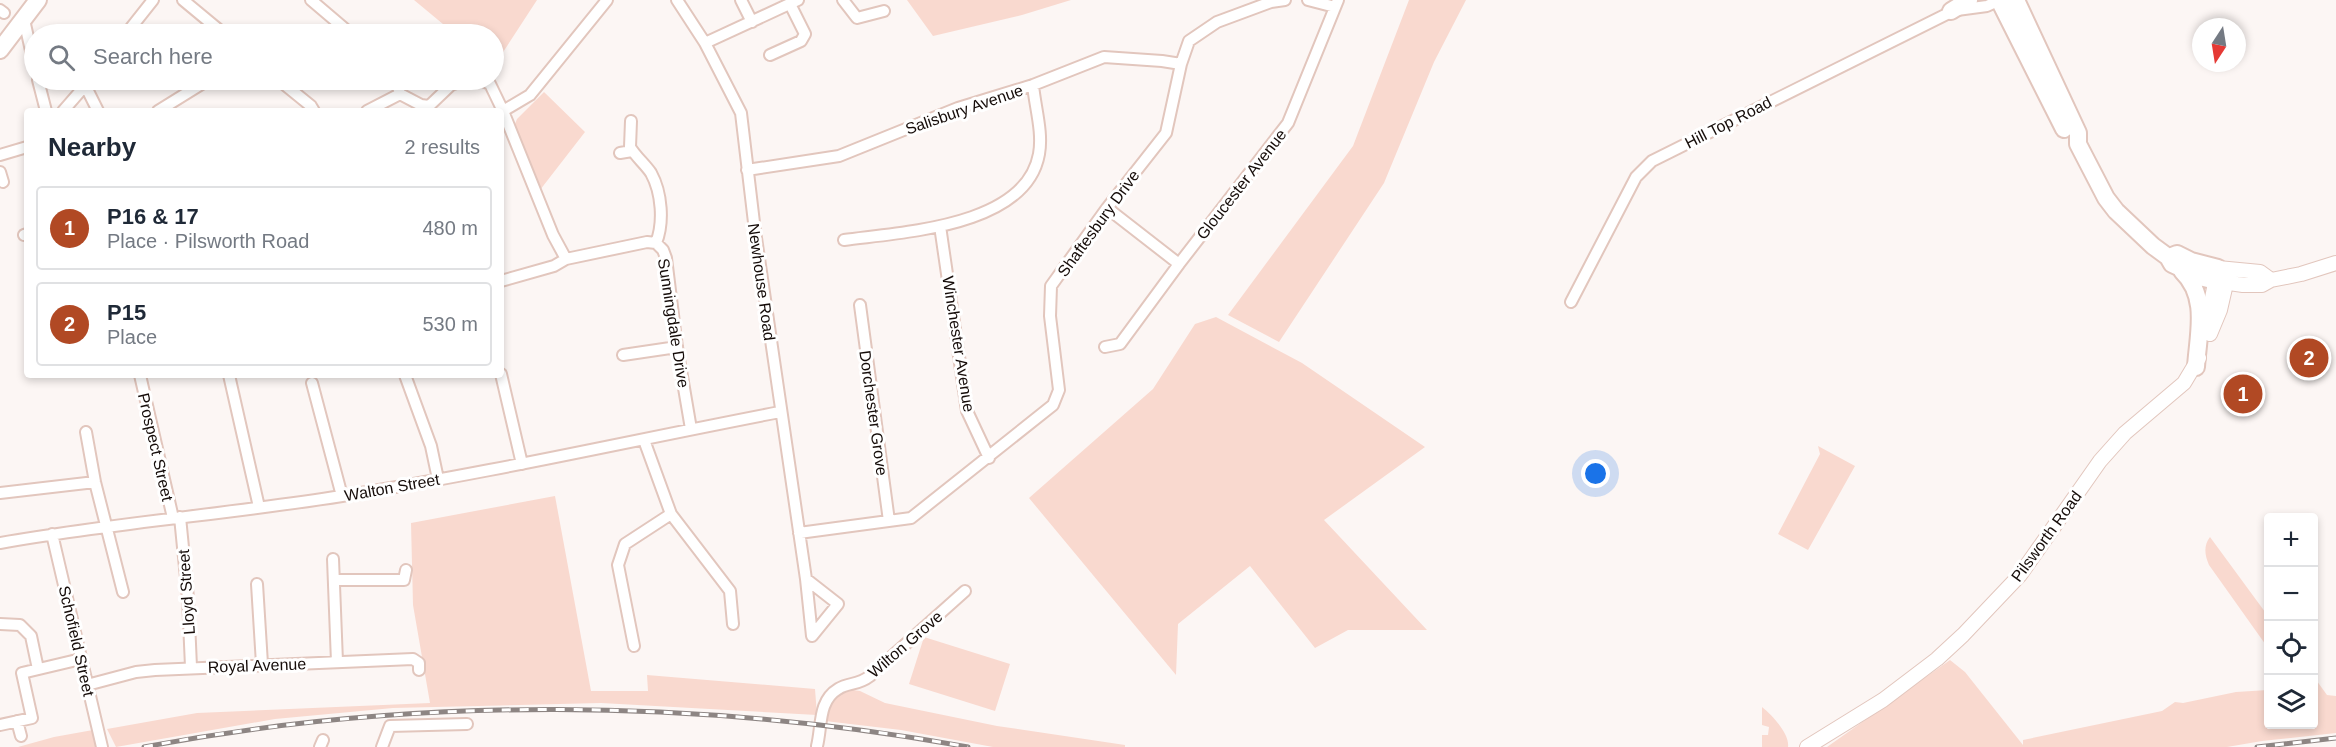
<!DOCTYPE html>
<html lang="en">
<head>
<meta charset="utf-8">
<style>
	:root { --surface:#fff; --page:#f6f6f7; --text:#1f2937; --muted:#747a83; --line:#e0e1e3; --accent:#b14924 }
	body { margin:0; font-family:Helvetica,sans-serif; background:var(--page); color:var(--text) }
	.controls { position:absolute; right:18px; bottom:18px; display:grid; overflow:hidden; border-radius:6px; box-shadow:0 3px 9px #0003 }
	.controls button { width:54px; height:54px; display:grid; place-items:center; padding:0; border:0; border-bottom:2px solid var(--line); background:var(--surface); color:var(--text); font:30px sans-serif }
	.compass { position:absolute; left:2192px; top:18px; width:54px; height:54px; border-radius:50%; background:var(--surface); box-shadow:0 3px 9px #0003; rotate:192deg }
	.you { position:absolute; left:1596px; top:474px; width:21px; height:21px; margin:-15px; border:4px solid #fff; border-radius:50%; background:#1a73e8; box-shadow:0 0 0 9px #1a73e833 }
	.badge { display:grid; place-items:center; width:39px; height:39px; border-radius:50%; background:var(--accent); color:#fff; font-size:20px; font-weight:700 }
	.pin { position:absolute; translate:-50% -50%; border:3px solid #fff; box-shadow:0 2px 6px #0006 }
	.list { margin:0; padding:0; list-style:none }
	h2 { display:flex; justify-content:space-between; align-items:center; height:78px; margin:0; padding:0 24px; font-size:26px }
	h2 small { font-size:20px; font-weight:400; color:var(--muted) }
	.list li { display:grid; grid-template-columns:39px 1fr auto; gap:18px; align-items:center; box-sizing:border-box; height:84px; margin:0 12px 12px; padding:0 12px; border:2px solid var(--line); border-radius:6px }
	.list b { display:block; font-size:22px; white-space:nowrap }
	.list p { margin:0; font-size:20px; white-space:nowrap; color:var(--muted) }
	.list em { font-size:20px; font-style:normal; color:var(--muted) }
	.icon { flex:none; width:33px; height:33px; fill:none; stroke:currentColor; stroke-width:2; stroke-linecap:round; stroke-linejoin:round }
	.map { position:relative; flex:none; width:2336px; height:747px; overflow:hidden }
	.search { position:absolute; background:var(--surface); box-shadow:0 3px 9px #0003; left:24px; top:24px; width:480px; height:66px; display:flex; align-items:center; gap:15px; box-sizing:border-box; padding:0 21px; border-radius:33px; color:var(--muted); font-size:22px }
	.panel { position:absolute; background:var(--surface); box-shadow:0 3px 9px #0003; left:24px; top:108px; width:480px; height:270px; border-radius:6px }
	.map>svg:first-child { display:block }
</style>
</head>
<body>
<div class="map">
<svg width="2336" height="747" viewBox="0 0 2336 747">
	<rect width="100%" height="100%" fill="#fcf6f4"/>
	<path fill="#f9d9cf" d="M414 0H537L494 66V34H455Z
		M907 0H1071L1022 15 933 36Z
		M1409 0H1466L1434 62 1384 183 1279 342 1228 315 1353 146Z
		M544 92 585 132 540 190 515 124 517 119Z
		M1216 317 1302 363 1425 447 1324 520 1427 630H1348L1315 648 1250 566 1178 624 1176 675 1029 498 1153 389 1195 324Z
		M1818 446 1855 466 1808 550 1778 534 1820 454Z
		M555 496 591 691H648L647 675 815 689 817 715 601 703 393 708 275 719 116 747 107 729 197 713 430 703 413 605 411 523Z
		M2210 537 2268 616V648L2209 565C2205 556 2203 546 2210 537Z
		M924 637 1010 664 995 711 909 684Z
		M1950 660 1965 672 2023 745V740L2162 711 2175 702 2183 703 2236 692 2268 690V724H2314V677L2327 695 2336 696V733L2262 741 2227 747H1827Z
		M853 690 860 691 885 703 997 726 1125 745V747H993L901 730 825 721C828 703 835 693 853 690Z
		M1762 707C1772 715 1790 734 1788 747H1762V735H1768L1769 727 1762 725Z
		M93 730 97 747H18L54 737Z"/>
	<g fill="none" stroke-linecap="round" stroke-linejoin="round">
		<g stroke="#e2c6bd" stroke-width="14">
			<path id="minor" d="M183 0 224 34
				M311 0 351 34
				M677 0 705 43 741 113 755 231 806 579 812 636 838 604 806 579
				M741 0 752 22
				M843 0 857 18 884 11
				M1308 0 1335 7
				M0 10 4 13
				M1957 10 1987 6 2000 0
				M21 21 25 24 34 64
				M126 34 153 0
				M705 43 798 0
				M770 55 801 41 805 34 790 4
				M38 80 46 111
				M279 80 311 106 314 111
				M396 80 400 94
				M481 80 490 84 503 111 553 235 566 259
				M85 85 98 111
				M400 94 421 105 429 106 451 85 465 80
				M63 111 90 80
				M158 111 208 80
				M367 111 400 94
				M503 111 530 95 607 0
				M631 121 630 147C636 157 645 164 651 173 662 193 664 223 656 243L663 250 666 258 677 347 691 429
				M620 153 632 151
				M0 155 27 147
				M747 170 839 156 958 108 1033 85 1104 57 1162 61 1181 64
				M0 172 3 182
				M940 226 967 411 989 458
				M24 235 27 234
				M844 240C902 232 1026 227 1039 154 1043 132 1035 107 1033 85
				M1179 264 1288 123 1338 0
				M501 281 554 266 566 259 647 242 656 243
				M1571 302 1636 177 1652 161 1955 10
				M860 305 889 521
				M1105 347 1120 344 1179 264 1107 208
				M623 355 677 347
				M501 374 522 464
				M140 375 173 518
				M229 375 259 507
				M405 375 431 446 438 479
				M312 383 342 496
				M86 432 95 482 123 592
				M644 440 671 514 730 591 733 624
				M0 493 95 482
				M180 517 188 598 191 667
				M799 533 911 518 1053 405 1059 390 1050 316 1051 286 1107 208 1166 133 1181 64 1189 41 1217 22 1271 2 1285 0
				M52 534 102 747
				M0 543C114 523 228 514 342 496 489 473 634 440 780 412
				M333 559 337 662
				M335 580H404L406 570
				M257 584 262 664
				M0 624 20 625 31 636 38 669
				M634 646 618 565 625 544 671 514
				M87 685 136 672 155 670 413 659 419 663V670
				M17 721 21 736
				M0 725 32 718 22 673 81 659
				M817 746C822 726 818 701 838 689 849 682 857 686 870 676L965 591
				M320 747 323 740
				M382 747 390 726 467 724"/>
		</g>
		<g stroke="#e2c6bd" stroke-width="16">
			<path id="tertiary" d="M2216 281 2243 285H2262L2271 280 2301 274 2336 263
				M2205 333 2218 268 2260 272 2271 280
				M2210 334 2220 310 2228 275
				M1807 747 1883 700 1937 659 1963 635 2020 575 2100 461 2125 433 2184 383 2199 358"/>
		</g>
		<g stroke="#e2c6bd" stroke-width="20">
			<path id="primary" d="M1999 0 2064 129
				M2016 0 2078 133V144L2106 198 2116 211 2153 246 2168 257 2172 264 2200 277 2216 281
				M1951 11 1969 0
				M0 50 38 0
				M2172 256 2177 254 2191 261 2218 268
				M2182 271C2209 297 2198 334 2196 367"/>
		</g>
		<use href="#minor" stroke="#fff" stroke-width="10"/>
		<use href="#tertiary" stroke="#fff" stroke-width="14"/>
		<use href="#primary" stroke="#fff" stroke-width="16"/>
		<g stroke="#8d8583" stroke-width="5">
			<path id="rail" d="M144 747C413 696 698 698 968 747
				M2257 747 2336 738"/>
		</g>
		<use href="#rail" stroke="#fff" stroke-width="3" stroke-dasharray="9" stroke-linecap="butt"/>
	</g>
	<g text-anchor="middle" stroke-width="6" stroke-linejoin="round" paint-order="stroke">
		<g font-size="16" fill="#150c09" stroke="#fff">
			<text transform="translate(964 109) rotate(-19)" y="6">Salisbury Avenue</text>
			<text transform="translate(1728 122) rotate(-27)" y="6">Hill Top Road</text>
			<text transform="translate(1241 184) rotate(-52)" y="6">Gloucester Avenue</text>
			<text transform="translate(1098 223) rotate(-54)" y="6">Shaftesbury Drive</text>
			<text transform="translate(762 282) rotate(82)" y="6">Newhouse Road</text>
			<text transform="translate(674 323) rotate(81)" y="6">Sunningdale Drive</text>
			<text transform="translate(959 344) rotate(81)" y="6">Winchester Avenue</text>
			<text transform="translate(874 413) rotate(82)" y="6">Dorchester Grove</text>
			<text transform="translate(156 447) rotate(77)" y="6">Prospect Street</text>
			<text transform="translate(392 487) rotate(-10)" y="6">Walton Street</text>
			<text transform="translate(2046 536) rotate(-54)" y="6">Pilsworth Road</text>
			<text transform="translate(186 592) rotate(-94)" y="6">Lloyd Street</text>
			<text transform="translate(77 641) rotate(77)" y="6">Schofield Street</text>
			<text transform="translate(905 644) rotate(-41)" y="6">Wilton Grove</text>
			<text transform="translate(257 665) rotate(-2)" y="6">Royal Avenue</text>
		</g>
	</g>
</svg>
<div class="controls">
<button>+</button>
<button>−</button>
<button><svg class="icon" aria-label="locate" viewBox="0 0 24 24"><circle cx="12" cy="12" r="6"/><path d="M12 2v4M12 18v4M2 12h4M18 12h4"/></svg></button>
<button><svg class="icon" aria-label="layers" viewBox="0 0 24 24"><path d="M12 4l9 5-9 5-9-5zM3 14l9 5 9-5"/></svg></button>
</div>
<svg class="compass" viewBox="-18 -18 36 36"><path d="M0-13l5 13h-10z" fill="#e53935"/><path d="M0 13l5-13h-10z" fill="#747a83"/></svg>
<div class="you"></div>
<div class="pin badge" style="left:2243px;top:394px">1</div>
<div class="pin badge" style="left:2309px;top:358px">2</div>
<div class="search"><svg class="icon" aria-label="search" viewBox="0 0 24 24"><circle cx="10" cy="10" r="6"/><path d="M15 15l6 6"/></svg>Search here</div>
<section class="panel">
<h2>Nearby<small>2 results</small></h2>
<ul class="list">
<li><span class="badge">1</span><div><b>P16 &amp; 17</b><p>Place · Pilsworth Road</p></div><em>480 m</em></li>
<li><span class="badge">2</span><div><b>P15</b><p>Place</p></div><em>530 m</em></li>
</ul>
</section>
</div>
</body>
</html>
